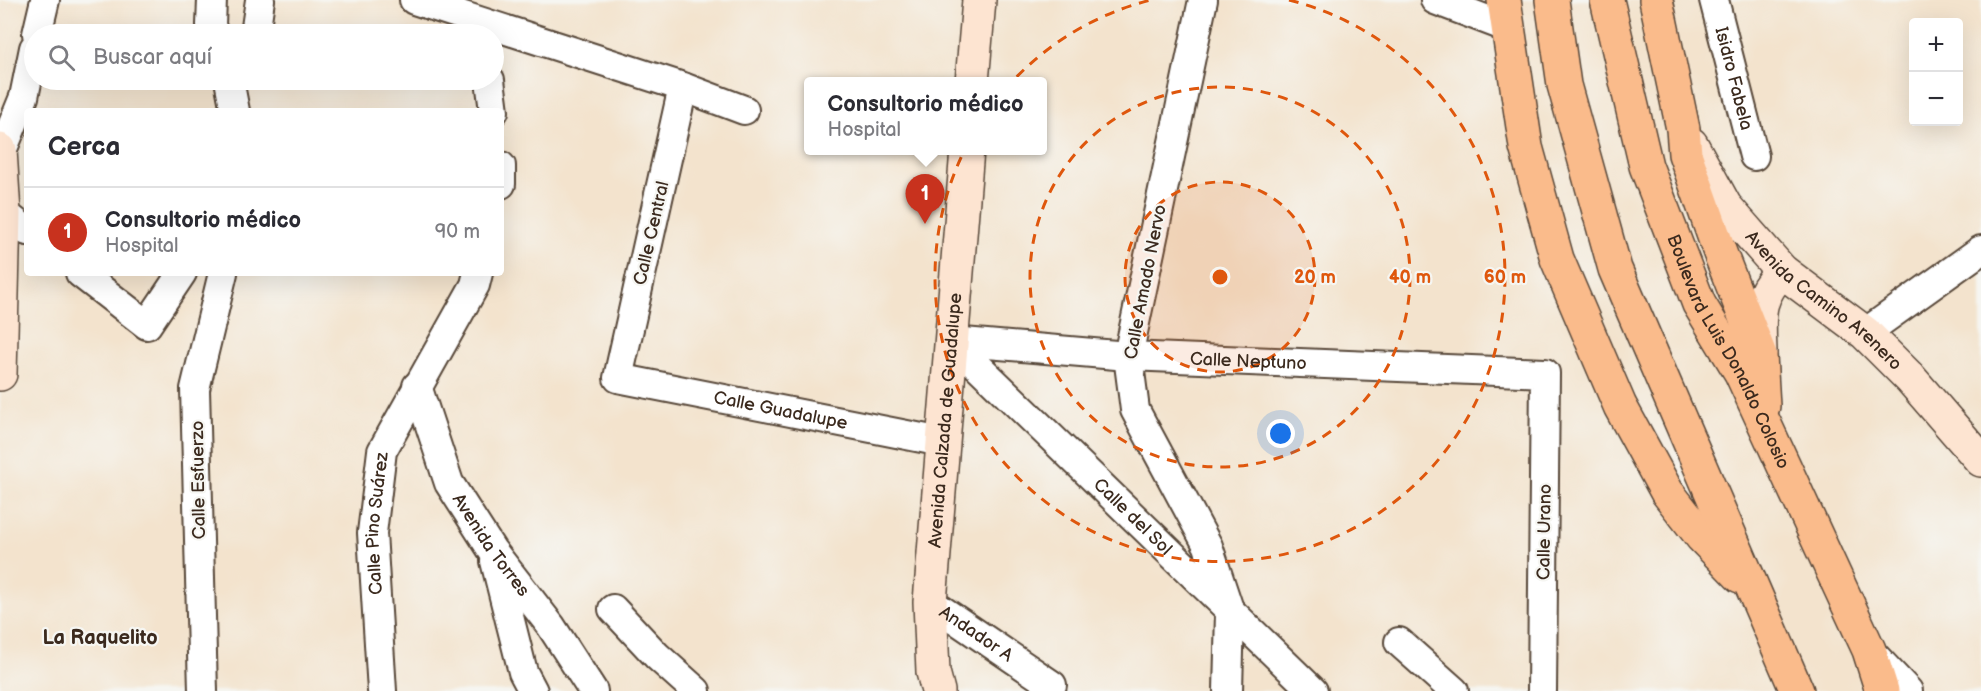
<!DOCTYPE html>
<html lang="es">
<head>
<meta charset="utf-8">
<style>
	:root { --surface:#fff; --page:#f2f2f3; --text:#2b2b33; --muted:#7c7c81; --line:#e1e1e2; --accent:#c8321e }
	body { margin:0; font-family:"Balsamiq Sans",sans-serif; background:var(--page); color:var(--text) }
	.controls { position:absolute; right:18px; top:18px; display:grid; overflow:hidden; border-radius:6px; box-shadow:0 6px 24px #0002 }
	.controls button { width:54px; height:54px; display:grid; place-items:center; padding:0; border:0; border-bottom:2px solid var(--line); background:var(--surface); color:var(--text); font:30px sans-serif }
	.you { position:absolute; left:1281px; top:434px; width:21px; height:21px; margin:-15px; border:4px solid #fff; border-radius:50%; background:#1a73e8; box-shadow:0 0 0 9px #1a73e833 }
	.badge { display:grid; place-items:center; width:39px; height:39px; border-radius:50%; background:var(--accent); color:#fff; font-size:20px; font-weight:700 }
	.pin { position:absolute; translate:-50% -50px; filter:drop-shadow(0 2px 3px #0008) }
	.pin::after { content:''; position:absolute; top:32px; width:21px; height:18px; background:inherit; clip-path:polygon(0 0,100% 0,50% 100%) }
	.popup { position:absolute; left:804px; top:77px; width:243px; height:78px; box-sizing:border-box; display:grid; place-content:center; border-radius:6px; background:var(--surface); filter:drop-shadow(0 2px 4px #0005); font-size:20px; white-space:nowrap; color:var(--muted) }
	.popup b { font-size:22px; color:var(--text) }
	.popup::after { content:''; position:absolute; left:50%; top:100%; margin-left:-12px; border:12px solid transparent; border-top-color:var(--surface) }
	.list { margin:0; padding:0; list-style:none }
	h2 { display:flex; justify-content:space-between; align-items:center; height:78px; margin:0; padding:0 24px; font-size:26px }
	h2 small { font-size:20px; font-weight:400; color:var(--muted) }
	.list li { display:grid; grid-template-columns:39px 1fr auto; gap:18px; align-items:center; box-sizing:border-box; height:90px; padding:0 24px; border-top:2px solid var(--line) }
	.list b { display:block; font-size:22px; white-space:nowrap }
	.list p { margin:0; font-size:20px; white-space:nowrap; color:var(--muted) }
	.list em { font-size:20px; font-style:normal; color:var(--muted) }
	.icon { flex:none; width:33px; height:33px; fill:none; stroke:currentColor; stroke-width:2; stroke-linecap:round; stroke-linejoin:round }
	.map { position:relative; flex:none; width:1981px; height:691px; overflow:hidden }
	.search { position:absolute; background:var(--surface); box-shadow:0 6px 24px #0002; left:24px; top:24px; width:480px; height:66px; display:flex; align-items:center; gap:15px; box-sizing:border-box; padding:0 21px; border-radius:33px; color:var(--muted); font-size:22px }
	.panel { position:absolute; background:var(--surface); box-shadow:0 6px 24px #0002; left:24px; top:108px; width:480px; height:168px; border-radius:6px }
	.map>svg:first-child { display:block }
</style>
</head>
<body>
<div class="map">
<svg width="1981" height="691" viewBox="0 0 1981 691">
	<rect width="100%" height="100%" fill="#f6f6f2"/>
	<filter id="ink" filterUnits="userSpaceOnUse"><feTurbulence type="fractalNoise" baseFrequency=".0167" numOctaves="2"/><feDisplacementMap in="SourceGraphic" scale="12" xChannelSelector="R" yChannelSelector="G"/><feConvolveMatrix kernelMatrix="1 2 1 2 8 2 1 2 1" color-interpolation-filters="sRGB"/></filter>
	<filter id="wash" filterUnits="userSpaceOnUse"><feTurbulence type="fractalNoise" baseFrequency=".008" numOctaves="4" result="noise"/><feDisplacementMap in="SourceGraphic" scale="24" xChannelSelector="R" yChannelSelector="G"/><feGaussianBlur stdDeviation="1.35" result="paint"/><feColorMatrix in="noise" values="0 0 0 0 0 0 0 0 0 0 0 0 0 0 0 0 0 1.4 0 .05"/><feComposite in="paint" operator="in"/></filter>
	<g filter="url(#wash)">
		<rect width="100%" height="100%" fill="#f3e3cd"/>
	</g>
	<g filter="url(#ink)">
		<g fill="none" stroke-linecap="round" stroke-linejoin="round">
			<g stroke="#574638" stroke-width="32">
				<g id="street">
					<path d="M212 0 211 25 214 34"/>
					<path d="M414 0 683 87 744 110"/>
					<path d="M1203 0 1128 356 1135 410 1208 546 1230 612 1228 691"/>
					<path d="M1435 0 1506 27"/>
					<path id="s1" d="M1714 0 1754 156"/>
					<path d="M37 34 45 0"/>
					<path d="M255 34 260 0"/>
					<path d="M229 80 235 111"/>
					<path d="M490 80 494 111"/>
					<path id="s2" d="M683 87 618 378 942 442"/>
					<path d="M2 151 24 97 34 48"/>
					<path d="M501 166V184"/>
					<path d="M4 213 27 231"/>
					<path d="M80 273 147 325 182 273"/>
					<path d="M1865 333 1981 250"/>
					<path id="s3" d="M952 341 1128 356 1545 373 1542 691"/>
					<path id="s4" d="M952 341 1313 691"/>
					<path id="s5" d="M417 386 449 483 492 550 551 626 593 691"/>
					<path d="M495 561 523 672 533 691"/>
					<path id="s6" d="M930 602 1052 685"/>
					<path d="M613 609 657 656 696 691"/>
					<path d="M1399 642 1454 691"/>
					<path d="M1869 650 1908 691"/>
					<path d="M203 691 195 389 223 273"/>
					<path id="s7" d="M382 691 372 533 382 451 475 285 478 273"/>
				</g>
			</g>
			<g stroke="#574638" stroke-width="36">
				<g id="secondary">
					<path d="M972 82 979 0"/>
					<path id="s8" d="M1691 144 1725 206 1782 271 1865 333 1910 378 1981 460"/>
					<path d="M0 150 4 213 0 374"/>
					<path d="M1760 352C1759 316 1755 299 1782 271"/>
					<path id="s9" d="M938 691 933 672 930 602 967 150"/>
				</g>
			</g>
			<g stroke="#574638" stroke-width="36">
				<g id="highway">
					<path d="M1504 0 1526 147 1557 259 1620 406 1667 492 1702 537 1740 576"/>
					<path d="M1552 0 1564 85 1615 269 1797 691"/>
					<path id="s10" d="M1607 0 1646 166 1699 304 1741 373 1869 650 1882 691"/>
					<path d="M1656 0 1683 129 1685 154 1720 253 1760 355 1763 406"/>
				</g>
			</g>
			<use href="#street" stroke="#fff" stroke-width="28"/>
			<use href="#secondary" stroke="#fde4d1" stroke-width="33"/>
			<use href="#highway" stroke="#fabb8b" stroke-width="33"/>
		</g>
	</g>
	<circle cx="1220" cy="277" r="95" fill="#df570d" fill-opacity=".12"/>
	<g fill="none" stroke="#df570d" stroke-width="3" stroke-dasharray="10 8">
		<circle cx="1220" cy="277" r="95"/>
		<circle cx="1220" cy="277" r="190"/>
		<path d="M1289 0A285 285 0 1 1 1151 0"/>
	</g>
	<g text-anchor="middle" stroke-width="4.5" stroke-linejoin="round" paint-order="stroke">
		<g font-size="18" fill="#3b2a1e" stroke="#f6f6f2">
			<text dy="6" stroke="none"><textPath href="#s1" startOffset="81">Isidro Fabela</textPath></text>
			<text transform="translate(651 233) rotate(-77)" y="6">Calle Central</text>
			<text transform="translate(1145 282) rotate(-79)" y="6">Calle Amado Nervo</text>
			<text dy="6" stroke="none"><textPath href="#s8" startOffset="208">Avenida Camino Arenero</textPath></text>
			<text dy="6" stroke="none"><textPath href="#s10" startOffset="374">Boulevard Luis Donaldo Colosio</textPath></text>
			<text dy="6" stroke="none"><textPath href="#s3" startOffset="297">Calle Neptuno</textPath></text>
			<text dy="6" stroke="none"><textPath href="#s2" startOffset="464">Calle Guadalupe</textPath></text>
			<text dy="6" stroke="none"><textPath href="#s9" startOffset="272">Avenida Calzada de Guadalupe</textPath></text>
			<text transform="translate(198 480) rotate(-91)" y="6">Calle Esfuerzo</text>
			<text dy="6" stroke="none"><textPath href="#s4" startOffset="252">Calle del Sol</textPath></text>
			<text dy="6" stroke="none"><textPath href="#s7" startOffset="168">Calle Pino Suárez</textPath></text>
			<text transform="translate(1544 532) rotate(-89)" y="6">Calle Urano</text>
			<text dy="6" stroke="none"><textPath href="#s5" startOffset="177">Avenida Torres</textPath></text>
			<text dy="6" stroke="none"><textPath href="#s6" startOffset="56">Andador A</textPath></text>
		</g>
		<g font-size="20" font-weight="bold" fill="#3b2a1e" stroke="#f6f6f2">
			<text x="100" y="644">La Raquelito</text>
		</g>
	</g>
	<circle cx="1220" cy="277" r="9" fill="#df570d" stroke="#f6f6f2" stroke-width="3"/>
	<g font-size="18" text-anchor="middle" font-weight="bold" fill="#df570d" stroke="#f6f6f2" stroke-width="4.5" stroke-linejoin="round" paint-order="stroke">
		<text x="1315" y="283">20 m</text>
		<text x="1410" y="283">40 m</text>
		<text x="1505" y="283">60 m</text>
	</g>
</svg>
<div class="controls">
<button>+</button>
<button>−</button>
</div>
<div class="you"></div>
<div class="pin badge" style="left:925px;top:224px">1</div>
<div class="popup"><b>Consultorio médico</b>Hospital</div>
<div class="search"><svg class="icon" aria-label="search" viewBox="0 0 24 24"><circle cx="10" cy="10" r="6"/><path d="M15 15l6 6"/></svg>Buscar aquí</div>
<section class="panel">
<h2>Cerca<small></small></h2>
<ul class="list">
<li><span class="badge">1</span><div><b>Consultorio médico</b><p>Hospital</p></div><em>90 m</em></li>
</ul>
</section>
</div>
</body>
</html>
